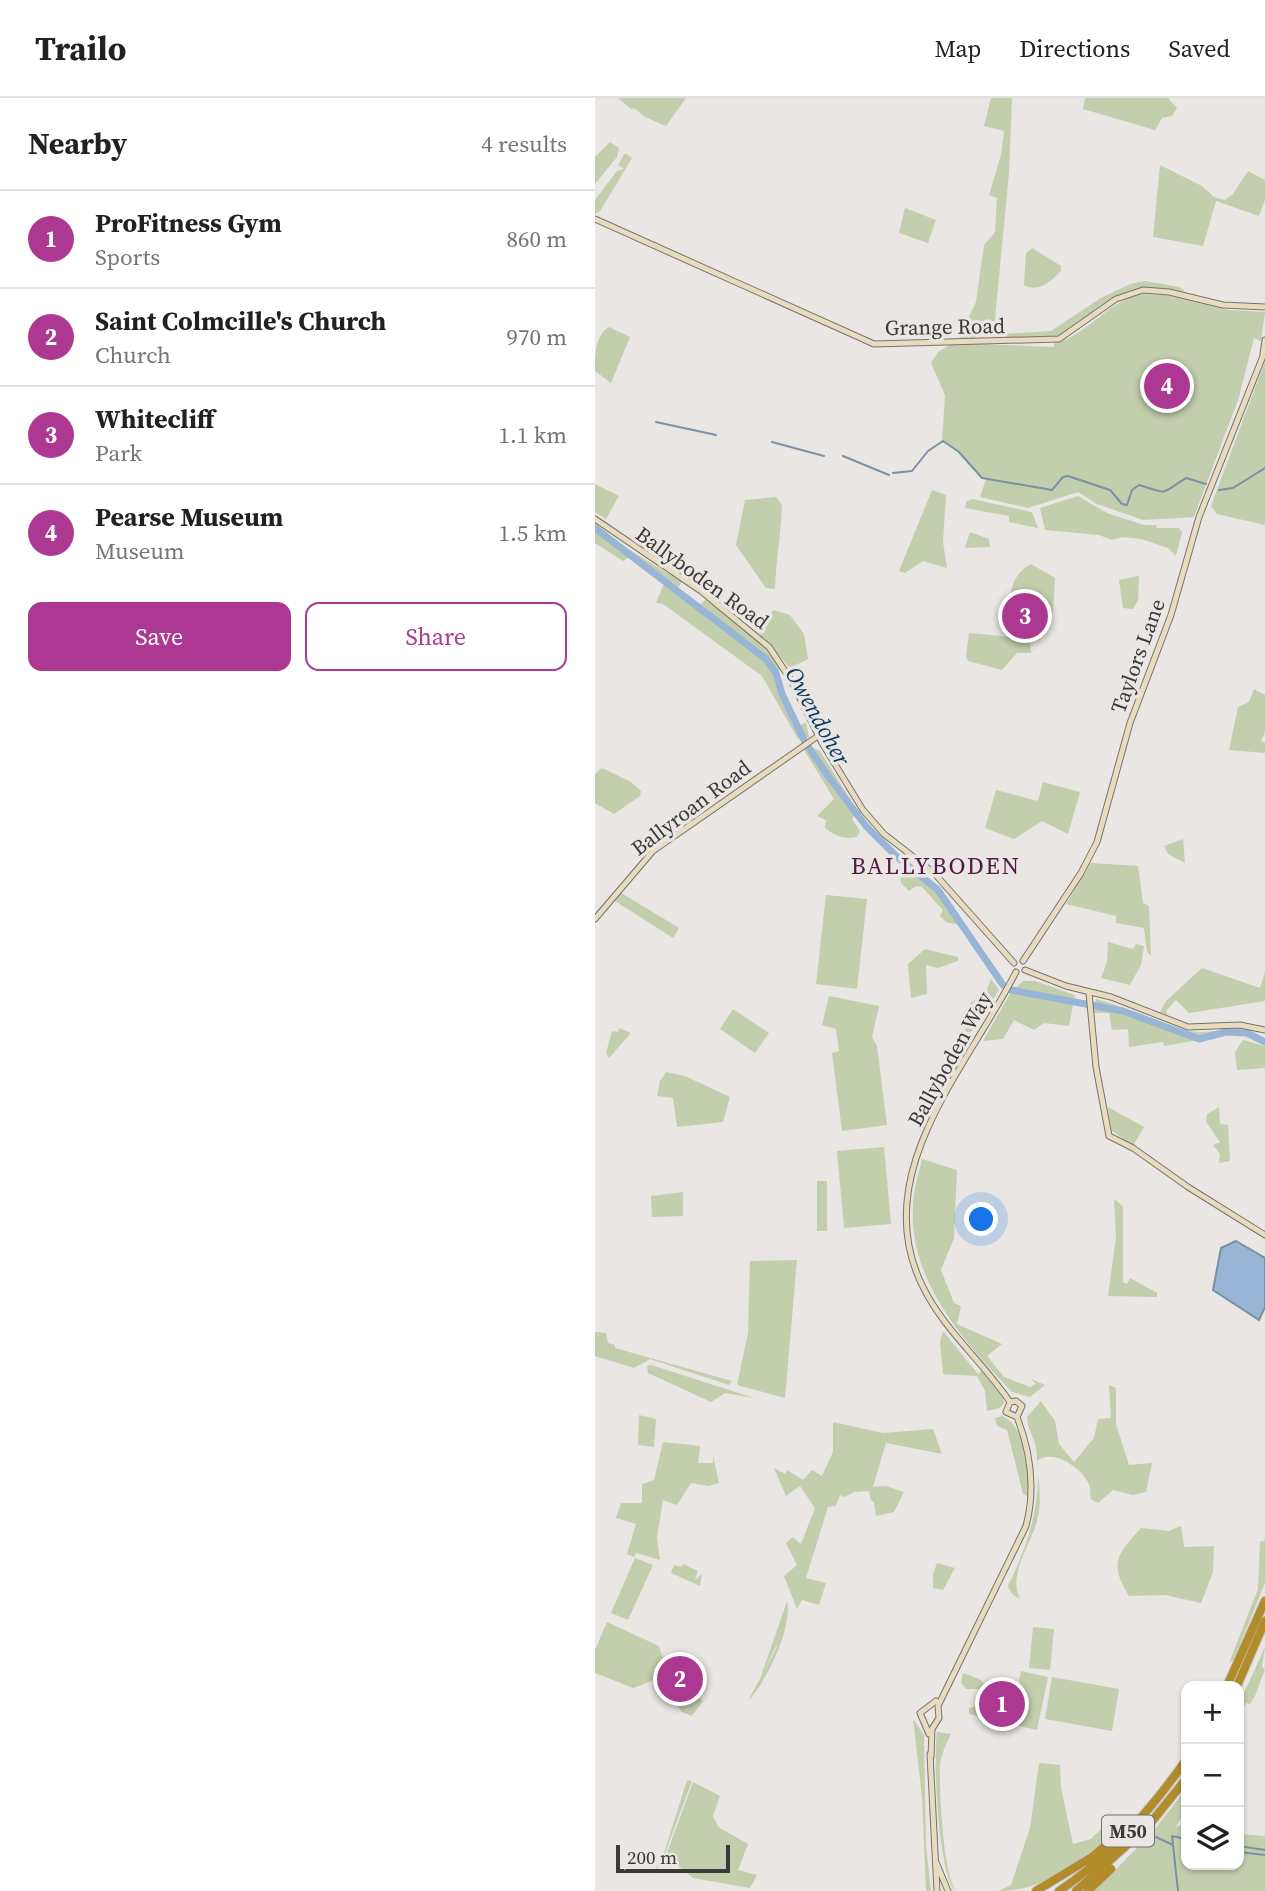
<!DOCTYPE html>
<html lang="en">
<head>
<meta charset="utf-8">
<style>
	:root { --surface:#fff; --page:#f2f2f2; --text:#202124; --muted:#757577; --line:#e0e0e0; --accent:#ac3891 }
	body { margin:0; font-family:"Source Serif 4",serif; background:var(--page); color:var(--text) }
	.controls { position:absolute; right:21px; bottom:21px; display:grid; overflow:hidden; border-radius:14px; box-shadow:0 2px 5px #0004 }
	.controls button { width:63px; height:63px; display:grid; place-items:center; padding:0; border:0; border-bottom:2px solid var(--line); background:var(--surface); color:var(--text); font:35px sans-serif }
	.scale { position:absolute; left:21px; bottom:18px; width:114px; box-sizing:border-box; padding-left:7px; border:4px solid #3c3a39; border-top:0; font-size:19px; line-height:24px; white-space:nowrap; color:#3c3a39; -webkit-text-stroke:5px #e9e6e3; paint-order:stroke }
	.you { position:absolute; left:387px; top:1122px; width:24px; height:24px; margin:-18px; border:5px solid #fff; border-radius:50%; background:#1a73e8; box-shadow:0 0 0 10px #1a73e833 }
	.badge { display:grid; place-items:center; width:46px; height:46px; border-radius:50%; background:var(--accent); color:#fff; font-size:23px; font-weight:700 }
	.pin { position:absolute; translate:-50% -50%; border:4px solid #fff; box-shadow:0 2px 7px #0006 }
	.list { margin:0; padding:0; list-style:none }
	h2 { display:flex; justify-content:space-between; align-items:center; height:91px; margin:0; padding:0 28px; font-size:30px }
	h2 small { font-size:23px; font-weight:400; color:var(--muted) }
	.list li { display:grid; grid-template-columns:46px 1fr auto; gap:21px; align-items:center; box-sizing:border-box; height:98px; padding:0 28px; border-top:2px solid var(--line) }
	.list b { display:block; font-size:26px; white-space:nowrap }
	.list p { margin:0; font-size:23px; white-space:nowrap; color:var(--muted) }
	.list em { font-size:23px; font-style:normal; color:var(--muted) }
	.actions { display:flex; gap:14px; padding:21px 28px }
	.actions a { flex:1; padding:16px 0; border:2px solid var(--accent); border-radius:14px; text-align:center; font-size:24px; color:var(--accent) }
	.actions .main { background:var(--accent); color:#fff }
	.icon { flex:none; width:38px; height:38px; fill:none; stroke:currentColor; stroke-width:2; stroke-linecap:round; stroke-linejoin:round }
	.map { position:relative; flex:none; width:670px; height:1793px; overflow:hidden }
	header { display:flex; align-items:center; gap:42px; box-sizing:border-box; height:98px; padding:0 35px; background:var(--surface); border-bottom:2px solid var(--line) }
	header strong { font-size:33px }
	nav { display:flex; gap:38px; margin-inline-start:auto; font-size:24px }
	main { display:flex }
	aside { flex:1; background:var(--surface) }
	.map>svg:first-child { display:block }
</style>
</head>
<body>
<header>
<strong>Trailo</strong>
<nav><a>Map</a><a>Directions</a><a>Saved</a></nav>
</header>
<main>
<aside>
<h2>Nearby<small>4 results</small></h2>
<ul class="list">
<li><span class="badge">1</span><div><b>ProFitness Gym</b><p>Sports</p></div><em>860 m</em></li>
<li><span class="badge">2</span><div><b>Saint Colmcille's Church</b><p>Church</p></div><em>970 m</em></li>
<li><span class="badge">3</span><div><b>Whitecliff</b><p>Park</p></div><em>1.1 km</em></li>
<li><span class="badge">4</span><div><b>Pearse Museum</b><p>Museum</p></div><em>1.5 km</em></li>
</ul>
<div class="actions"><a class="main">Save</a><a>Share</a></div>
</aside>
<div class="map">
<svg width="670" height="1793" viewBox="0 0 670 1793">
	<rect width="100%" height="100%" fill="#e9e6e3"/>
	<path fill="#c3cead" d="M23 0H91L71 28 50 19 39 10 36 11Z
		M396 0H417L414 75 399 231 408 236 456 233 506 200 535 186 550 183 584 189 591 194C558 186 532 188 504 209 492 219 480 231 465 237 441 246 408 240 385 236L380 240H364L371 234 370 227 381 204 389 147 400 134 402 100 394 97 406 57 409 33 389 28Z
		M490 0H573L582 10 577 18 567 20 560 32 488 11Z
		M15 44 24 50 22 59 0 86V59Z
		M30 55 37 60 5 113 0 116V102L22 73 29 71 23 67Z
		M565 67 607 88 619 99 630 102 638 96 653 73 670 82V102L664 118 621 103 608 148 558 139Z
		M310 110 341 122 333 145 304 135Z
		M437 150 466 168V173C455 184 444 195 429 187L431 155Z
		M548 196 571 197 633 212 670 214 666 243 659 240 644 299 599 419 548 422 502 406 483 394 433 410 385 399 391 381C373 372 366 351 347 343L350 297 336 265 343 254 358 245 459 249V245C493 238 512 202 548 196Z
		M14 229 35 239 16 285 0 273C0 258 0 237 14 229Z
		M670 263V427L622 416 616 408Z
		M0 386 24 398 11 421 0 414Z
		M337 392 351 397 348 444 352 470 328 463 310 475 304 473Z
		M483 398 512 415 549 427H562L561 430H584L587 434 581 458 573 450 546 441 527 439 517 442 504 437 450 432 445 410Z
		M181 399 187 407C186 436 181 462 180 491L171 490 141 447 150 402Z
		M377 401 437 414 443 430 414 424V418L370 410 371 404Z
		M0 425 33 451 87 484 81 492 104 508 111 501 169 548 187 571 180 574 187 596 202 629 211 624 214 639 207 643 203 641 167 578 68 506 61 505 70 483 49 467 47 469 34 459 28 463 0 445Z
		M375 434 394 441 395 449 370 450Z
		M436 466 460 480 458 515 445 514 435 543 436 555H422L407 572 373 563 371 558 374 535 417 539C417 511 407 482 436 466Z
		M544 478 543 502 538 511 528 510 524 482Z
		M179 512 195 517 209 536 213 561 195 570 155 525 156 515 170 519Z
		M659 591 670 597V634L666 643 670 645V655L634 652 643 609 654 604Z
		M216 649 225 653 263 714 257 721 265 733 262 739C248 742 241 738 230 730L231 722 222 718 239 701 209 652Z
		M7 670 36 684 46 693 45 698 19 716 0 705V676Z
		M448 684 485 694 473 736 447 723 419 741 390 730 401 692 443 703Z
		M588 741 590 765 573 756 569 748Z
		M311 765 338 788 364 827 351 824 345 818 348 812 327 789 321 788 314 793 306 785 305 771Z
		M496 765 543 768 548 805 554 808 556 858 552 854 549 830 521 825V818L471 806Z
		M23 793 84 830 78 840 17 801Z
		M231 797 272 801 262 891 221 886Z
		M513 844 538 851 541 846 549 848 546 867 535 887 506 880 512 864Z
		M330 851 363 859V863L343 870 331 867 332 896 316 900 313 866Z
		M607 870 665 890 670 874V903L594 915 581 902 571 913 573 917 565 914 571 903Z
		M396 881 404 892 373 939 368 936 377 919 375 905 391 894Z
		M428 883H440L480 897 474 928 449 925 439 932 419 922 408 941 388 943 416 894Z
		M234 898 284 908 277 939 282 948 292 1027 247 1033 237 955 244 953 241 931 227 927Z
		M501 901C537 910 583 940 619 933L620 939 569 948 568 944 534 949 533 931 517 932 514 915H499Z
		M138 911 174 935 160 955 125 931Z
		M24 930 36 935 14 960 11 955 17 933 23 934Z
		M648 942 670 948V970L642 972 640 954Z
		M71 974 90 978 135 999 128 1024 82 1029 78 1000 62 998 65 983Z
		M513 1009 549 1029 538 1048 516 1032Z
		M624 1009 625 1026 633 1027 635 1063 624 1065 625 1056 618 1047 625 1044 611 1024 612 1016Z
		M289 1049 296 1126 249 1130 242 1053Z
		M327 1061 362 1072 359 1140 346 1172 359 1205 366 1208 362 1226 407 1246 392 1258 409 1279 435 1289 441 1286 436 1281 450 1287 435 1299 417 1294C369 1244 314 1183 318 1109 318 1092 324 1076 327 1061Z
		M222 1083H232V1133H222Z
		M88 1094V1118L57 1119 56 1098Z
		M519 1101 528 1108V1184L532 1186 535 1180 562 1195V1199L513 1198 521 1139Z
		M202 1162 190 1300 142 1287 153 1235 155 1163Z
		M348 1233 383 1276 387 1273 407 1296 409 1305 405 1310 392 1313 390 1293 382 1278 348 1276 345 1244Z
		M0 1234 11 1235 13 1245 20 1247V1250L137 1283 134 1287 55 1261 39 1270 0 1258Z
		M56 1267 159 1300 130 1295 116 1304 53 1275 52 1268Z
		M514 1287 521 1290V1326L534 1367 557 1365 551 1394 538 1397 518 1392 503 1405 496 1401C495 1396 496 1389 493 1384 485 1369 457 1350 442 1363 443 1382 447 1401 443 1419 437 1446 412 1476 425 1501L417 1496 413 1488C435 1443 448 1401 441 1350 439 1339 432 1330 432 1319L446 1303 460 1323 464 1346 479 1364 499 1340 503 1321 516 1320Z
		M44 1317 61 1321 59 1349 43 1347Z
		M407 1318C431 1328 438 1376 433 1399L428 1396 412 1332 402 1328 400 1320Z
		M238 1324 288 1335 338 1331 347 1356 291 1345 278 1389 291 1388 309 1394 299 1414 281 1418 279 1404 276 1403 274 1393 259 1394 250 1399 245 1397 241 1408 233 1409 211 1480 231 1485 224 1507 207 1502 202 1511 222 1518 202 1511 189 1478 202 1467 191 1445 198 1439 206 1446 220 1410 205 1388 191 1398 179 1370 190 1376 192 1372 208 1382 217 1372 227 1378 238 1354Z
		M68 1344 105 1348 103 1365H118V1357L124 1385 113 1388 96 1385 82 1407 68 1402 62 1439 65 1462 41 1455 39 1459 32 1456 41 1426 21 1420 26 1405H47V1386L59 1382Z
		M586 1428 589 1449 619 1448 618 1474 606 1505 570 1497 534 1498C513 1464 523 1456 546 1430L574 1433Z
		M670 1442V1485L639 1561 634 1565 663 1491 665 1444Z
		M40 1460 58 1467 33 1522 16 1515Z
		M342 1465 360 1470 348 1492 338 1490V1476Z
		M88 1466 103 1473 100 1482 107 1476 105 1488 76 1475 79 1467 86 1469Z
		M192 1503C198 1529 171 1585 153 1603L181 1551 182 1546 165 1581Z
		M12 1524 64 1548 68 1561 64 1580 38 1590 0 1575V1552Z
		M438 1529 459 1531 455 1572 434 1570Z
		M670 1549 667 1569 670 1571 660 1598 655 1606 651 1605 646 1616 650 1618 644 1630V1606Z
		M426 1573 453 1579 442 1632 415 1626Z
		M368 1575 384 1581 395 1590 393 1620 374 1616V1610L385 1608 387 1597 383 1591H371L366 1585Z
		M457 1579 524 1591 517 1633 450 1621Z
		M92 1590 108 1603 97 1618 87 1614 78 1602 80 1596Z
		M318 1621 329 1637 331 1748 336 1793H331L327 1699Z
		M342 1634 356 1636C351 1647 346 1656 345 1668 344 1691 348 1777 361 1793 343 1780 338 1659 342 1634Z
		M444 1665 465 1667 466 1690 478 1746 496 1741 518 1719 529 1723C494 1757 455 1793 403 1793L416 1787 435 1730Z
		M92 1682 97 1683 67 1763 57 1779 70 1752Z
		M98 1684 125 1698 118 1718 123 1729 153 1746 143 1772 162 1777 155 1790 98 1780 76 1762 69 1763Z
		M591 1691V1716L589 1715 581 1729 591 1726V1767H644V1736L670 1738V1793H500L560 1731Z"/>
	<path fill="#98b5d5" stroke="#7c90a6" stroke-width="2" d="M641 1143 670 1160V1209L664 1222 618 1192 626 1150Z"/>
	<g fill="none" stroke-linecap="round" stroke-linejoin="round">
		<path stroke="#7c90a6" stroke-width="2" d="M61 324 121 337
			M177 344 229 358
			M248 358 294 377
			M298 375 317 373 333 353 348 343 364 354 387 380 457 392 468 379 473 378 515 392 527 406 532 407 537 392 544 387C576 397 565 396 591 380L611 386
			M624 392 638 390 670 370
			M561 1739 578 1747 583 1793
			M588 1740 591 1741
			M578 1746 577 1738 586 1740
			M644 1748 670 1752
			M644 1754 670 1757"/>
		<path stroke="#98b5d5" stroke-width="7" d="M0 430 171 561 181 575 187 596 210 644 233 678 271 728 301 758 343 792 408 887
			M416 892 528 913 604 941 631 934 652 935 670 944"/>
		<g stroke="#767370" stroke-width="7">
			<path id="secondary" d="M0 121 279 246 464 241 521 201 548 192 574 194 628 207 670 209
				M668 256 670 242
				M0 421 106 493 174 549 196 582 227 645 268 712 289 736 339 775 419 865
				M0 821 58 753 223 638
				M428 863 486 775 502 744 535 625 576 517 604 419 670 253
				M430 872 471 888 516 899 593 929 645 927 670 932
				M494 895 501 969 514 1038 538 1050 593 1089 670 1137
				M415 1304C388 1264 349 1232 328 1189 271 1076 373 969 421 874
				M415 1304 421 1303 427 1308 422 1319
				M415 1304 411 1314 422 1319
				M334 1636 325 1615 341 1603
				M335 1656 342 1793
				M336 1659 337 1631 344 1620 343 1608 431 1428C441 1390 436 1355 422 1319
				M341 1764 353 1793"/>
		</g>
		<g stroke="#c4c4c4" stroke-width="10">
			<path id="motorway" d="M632 1588 670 1503
				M642 1588 670 1523
				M441 1793 497 1759 527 1733
				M464 1793C515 1759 556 1712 591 1662
				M481 1793 554 1727 591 1681
				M493 1793 516 1771"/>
		</g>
		<use href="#secondary" stroke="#e8dcbf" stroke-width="5"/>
		<use href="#motorway" stroke="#b28c2a" stroke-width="8"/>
	</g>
	<g text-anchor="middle" stroke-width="7" stroke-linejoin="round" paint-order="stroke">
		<rect fill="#e9e6e3" stroke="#706e6c" stroke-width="2" x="507" y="1717.5" width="52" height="31" rx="5"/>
		<g font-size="19" font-weight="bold" fill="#3c3a39">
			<text x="533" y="1740">M50</text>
		</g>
		<g font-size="21" fill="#3c3a39" stroke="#e9e6e3">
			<text transform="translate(350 229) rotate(-1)" y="7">Grange Road</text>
			<text transform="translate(107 480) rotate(36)" y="7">Ballyboden Road</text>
			<text transform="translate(543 558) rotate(-70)" y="7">Taylors Lane</text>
			<text transform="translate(96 710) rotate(-37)" y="7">Ballyroan Road</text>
			<text transform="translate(355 961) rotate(-61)" y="7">Ballyboden Way</text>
		</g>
		<g font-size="23" font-style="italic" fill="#0e3862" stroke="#e9e6e3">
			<text transform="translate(223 618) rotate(61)" y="8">Owendoher</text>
		</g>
		<g font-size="24" letter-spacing="2" fill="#531b45" stroke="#e9e6e3">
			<text x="341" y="776">BALLYBODEN</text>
		</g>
	</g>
</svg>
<div class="controls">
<button>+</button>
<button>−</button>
<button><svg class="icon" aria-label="layers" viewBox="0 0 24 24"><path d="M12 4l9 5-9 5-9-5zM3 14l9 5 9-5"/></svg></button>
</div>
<div class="scale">200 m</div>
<div class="you"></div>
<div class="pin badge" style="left:407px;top:1606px">1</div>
<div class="pin badge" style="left:85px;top:1581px">2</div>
<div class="pin badge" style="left:430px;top:518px">3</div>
<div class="pin badge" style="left:572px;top:288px">4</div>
</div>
</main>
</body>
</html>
